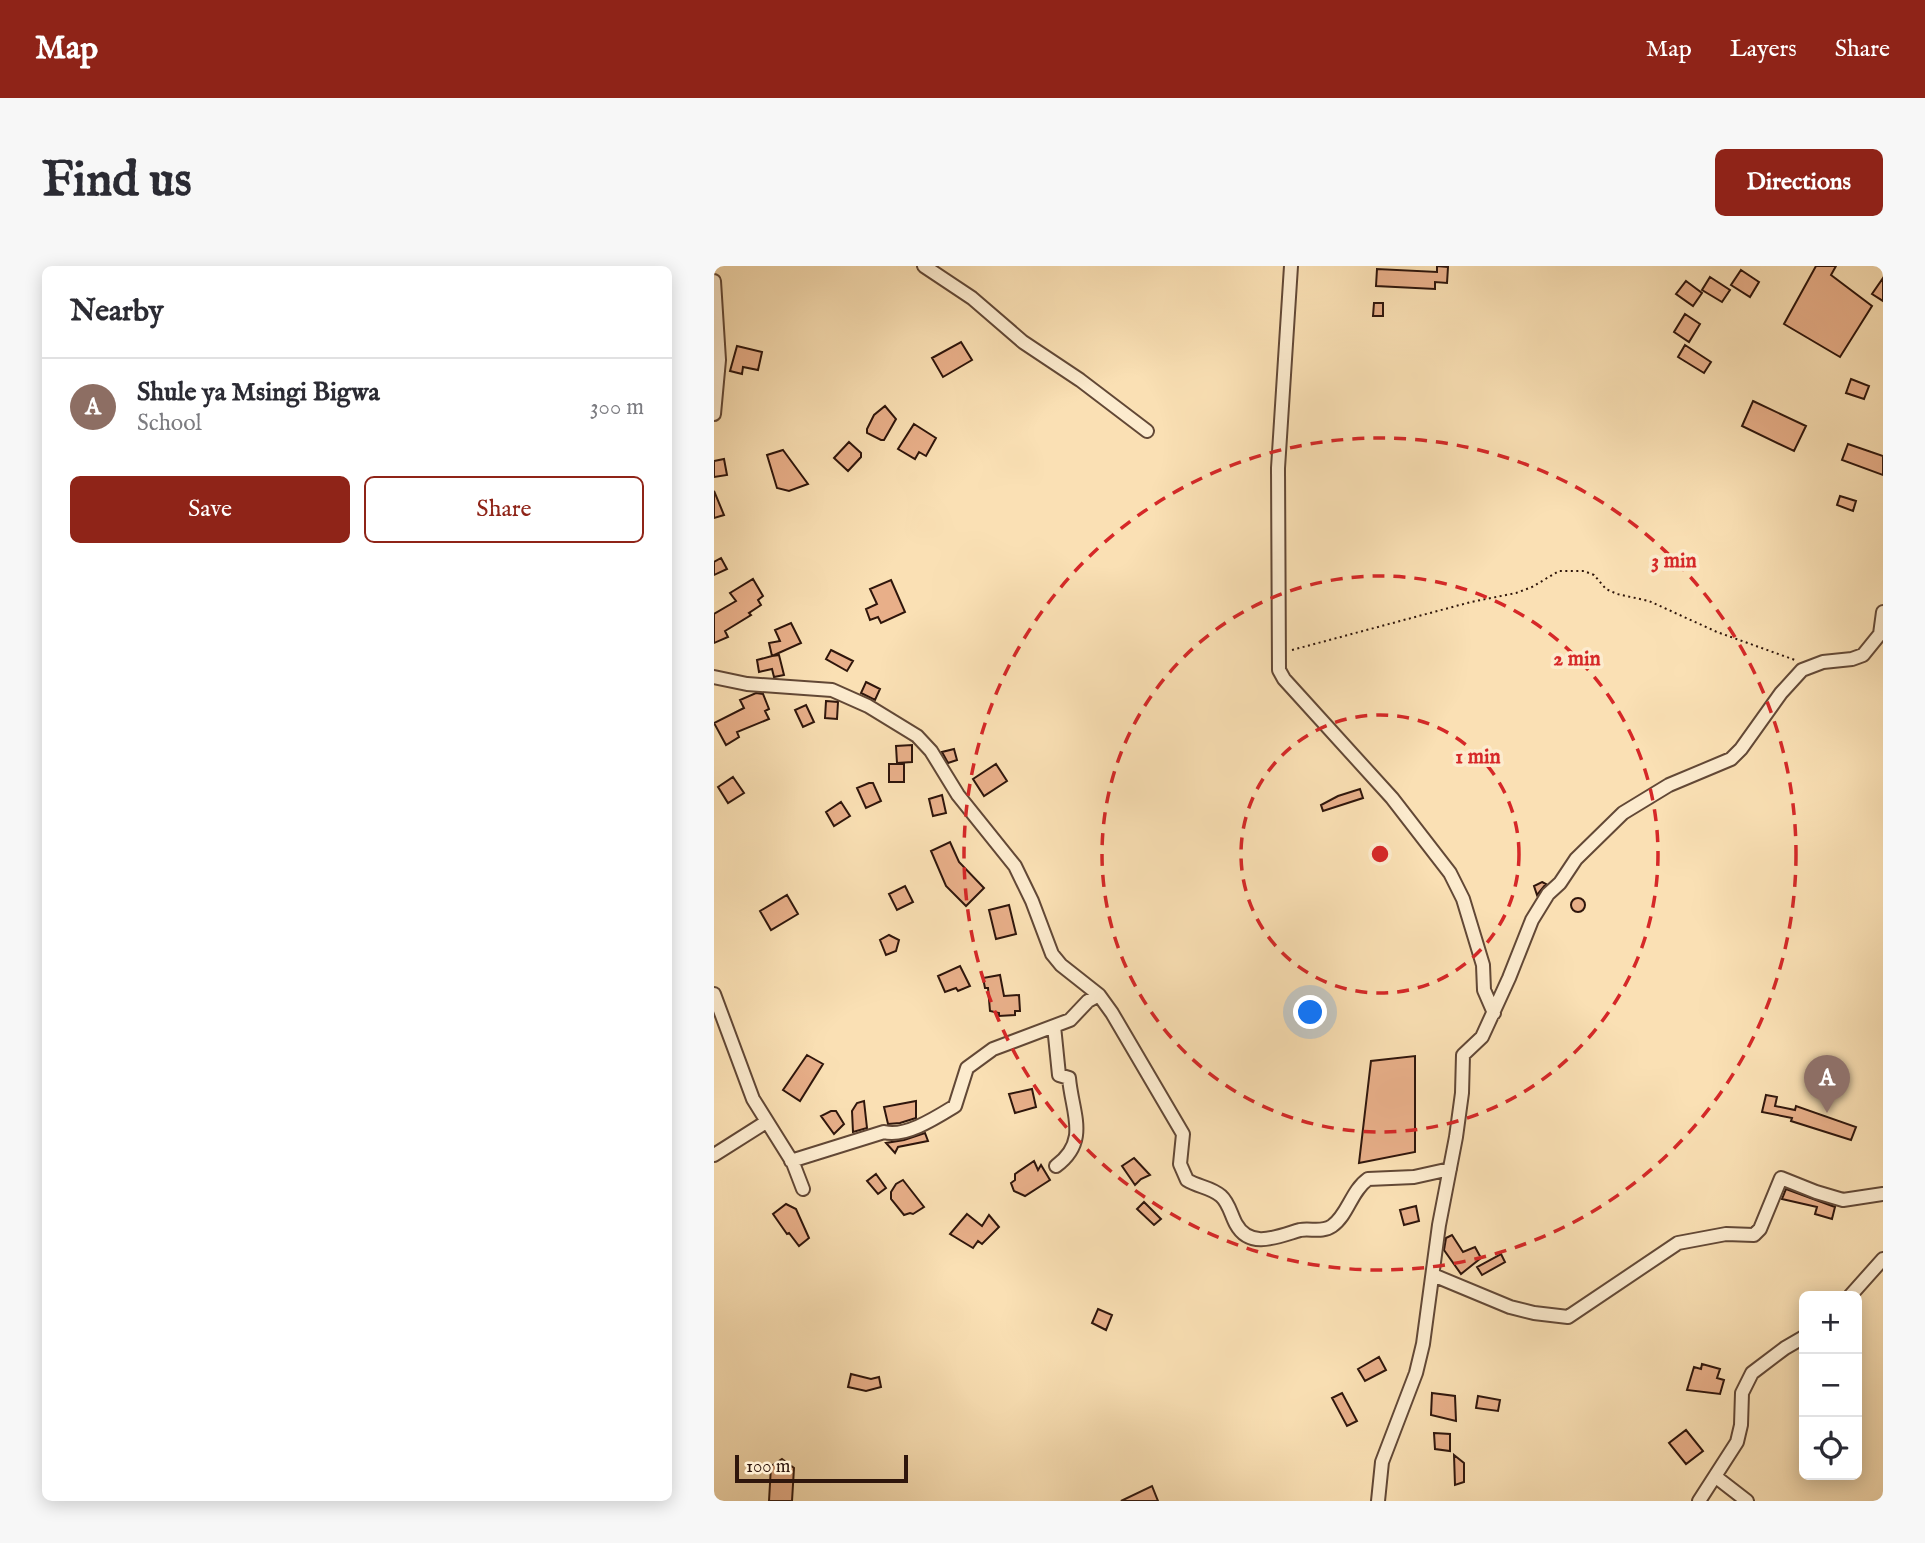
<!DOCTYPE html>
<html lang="en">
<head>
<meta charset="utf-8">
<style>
	:root { --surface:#fff; --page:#f7f7f7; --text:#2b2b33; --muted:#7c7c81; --line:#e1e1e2; --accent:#8f2418 }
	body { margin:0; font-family:"IM FELL English",serif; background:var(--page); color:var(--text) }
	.controls { position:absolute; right:21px; bottom:21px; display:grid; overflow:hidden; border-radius:10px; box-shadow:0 4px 18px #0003 }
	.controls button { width:63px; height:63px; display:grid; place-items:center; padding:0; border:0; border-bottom:2px solid var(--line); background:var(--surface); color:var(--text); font:35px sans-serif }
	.scale { position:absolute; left:21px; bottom:18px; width:173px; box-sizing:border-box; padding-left:7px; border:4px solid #2f160c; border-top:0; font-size:19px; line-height:24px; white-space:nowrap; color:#2f160c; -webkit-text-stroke:5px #fcebce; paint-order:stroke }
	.you { position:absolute; left:597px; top:747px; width:24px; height:24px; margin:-18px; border:5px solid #fff; border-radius:50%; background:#1a73e8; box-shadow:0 0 0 10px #1a73e833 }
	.badge { display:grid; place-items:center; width:46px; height:46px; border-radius:50%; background:var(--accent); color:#fff; font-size:23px; font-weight:700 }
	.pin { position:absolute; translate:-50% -58px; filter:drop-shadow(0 2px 4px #0008) }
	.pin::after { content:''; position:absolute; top:37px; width:24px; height:21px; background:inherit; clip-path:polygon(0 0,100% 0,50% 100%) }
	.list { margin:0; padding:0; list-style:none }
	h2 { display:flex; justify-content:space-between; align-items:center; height:91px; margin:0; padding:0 28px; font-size:30px }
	h2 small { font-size:23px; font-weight:400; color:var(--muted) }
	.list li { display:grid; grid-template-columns:46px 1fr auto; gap:21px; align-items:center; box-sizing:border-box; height:98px; padding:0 28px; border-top:2px solid var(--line) }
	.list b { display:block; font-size:26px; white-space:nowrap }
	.list p { margin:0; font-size:23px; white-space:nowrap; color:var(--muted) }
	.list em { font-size:23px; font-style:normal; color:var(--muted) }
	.actions { display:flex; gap:14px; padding:21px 28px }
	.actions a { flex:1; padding:16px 0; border:2px solid var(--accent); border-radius:10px; text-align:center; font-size:24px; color:var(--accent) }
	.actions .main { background:var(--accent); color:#fff }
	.icon { flex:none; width:38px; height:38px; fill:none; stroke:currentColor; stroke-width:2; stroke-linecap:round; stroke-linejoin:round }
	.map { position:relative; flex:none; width:1169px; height:1235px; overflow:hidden; border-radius:10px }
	header { display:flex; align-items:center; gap:42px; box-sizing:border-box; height:98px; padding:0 35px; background:var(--accent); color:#fff }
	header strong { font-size:33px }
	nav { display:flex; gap:38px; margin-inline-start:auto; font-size:24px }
	.intro { display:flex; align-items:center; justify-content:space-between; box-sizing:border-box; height:168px; padding:0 42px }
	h1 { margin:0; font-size:49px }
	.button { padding:18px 32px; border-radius:10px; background:var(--accent); color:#fff; font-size:24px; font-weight:700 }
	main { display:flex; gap:42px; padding:0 42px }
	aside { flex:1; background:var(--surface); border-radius:10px; box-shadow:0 4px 18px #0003 }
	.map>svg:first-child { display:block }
</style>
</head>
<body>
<header>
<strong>Map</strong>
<nav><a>Map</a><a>Layers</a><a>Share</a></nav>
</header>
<div class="intro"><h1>Find us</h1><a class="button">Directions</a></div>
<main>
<aside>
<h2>Nearby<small></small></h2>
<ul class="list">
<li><span class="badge" style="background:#8d6e63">A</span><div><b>Shule ya Msingi Bigwa</b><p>School</p></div><em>300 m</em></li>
</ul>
<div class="actions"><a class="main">Save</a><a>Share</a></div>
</aside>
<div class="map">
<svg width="1169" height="1235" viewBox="0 0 1169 1235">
	<rect width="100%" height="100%" fill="#fae0b4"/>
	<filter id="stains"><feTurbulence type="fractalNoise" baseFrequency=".00286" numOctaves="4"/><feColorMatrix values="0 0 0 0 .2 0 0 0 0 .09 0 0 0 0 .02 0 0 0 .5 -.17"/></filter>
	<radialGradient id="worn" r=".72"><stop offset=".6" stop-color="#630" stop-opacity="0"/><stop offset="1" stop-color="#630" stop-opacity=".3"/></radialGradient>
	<path fill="#e8af89" stroke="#2f160c" stroke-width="2" d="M723 0 734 1 733 17 721 16V23L662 20 663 3 723 6Z
		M1102 0H1122L1117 9 1158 40 1126 91 1070 58Z
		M1027 4 1045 16 1036 31 1017 19Z
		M996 11 1016 24 1008 36 988 24Z
		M1169 12V35L1158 28Z
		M972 15 988 27 979 40 962 28Z
		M660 37H669V50H659Z
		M971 48 986 58 975 76 960 66Z
		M247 76 258 94 229 111 218 92Z
		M971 79 997 96 990 107 964 91Z
		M23 80 48 86 44 104 29 101 28 108 16 105Z
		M1137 113 1155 120 1150 133 1132 127Z
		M1039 135 1092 160 1080 185 1028 160Z
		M171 140 182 153 170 174H167L153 167V163L160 149Z
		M200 158 222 172 212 190 205 186 201 193 184 183Z
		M135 176 147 187V191L134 205 120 192Z
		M1134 178 1169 190V209L1128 194Z
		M69 184 94 218 75 225 63 222 53 189Z
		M10 193 13 209 0 211V195Z
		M0 225 10 249 0 252Z
		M1126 230 1142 235 1139 245 1123 239Z
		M7 292 13 303 0 309V296Z
		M39 313 49 330 44 334 47 339 35 347 37 349 11 365 14 371 0 377V348L22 335 16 327Z
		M177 314 191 346 167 357 164 351 156 354 152 343 163 338 156 323Z
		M77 357 87 377 58 390 65 389 70 409 60 411 58 403 45 406 43 394 58 390 55 377 66 375 61 364Z
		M117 384 139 395 133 405 112 393Z
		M152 416 166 423 161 434 147 427Z
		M42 427 49 428 55 443 51 445 55 453 23 466 25 471 12 479 0 457 30 442 26 434Z
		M112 435 124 436 123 453 111 452Z
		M92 439 100 456 89 461 81 444Z
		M198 479V496L183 497 182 480Z
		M240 483 243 494 234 497 228 486Z
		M175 498H190V516H175Z
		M282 498 293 515 270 530 259 513Z
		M19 511 30 527 14 537 4 521Z
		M155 517H159L167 535 152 542 143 522Z
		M646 523 649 532 609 545 607 539 624 530Z
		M228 529 232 547 219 550 215 533Z
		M127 536 136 550 120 560 112 546Z
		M236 576 245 596 270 622 252 640 232 620 217 585Z
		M828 616 832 618 823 629 820 620Z
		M191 620 199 636 183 644 175 628Z
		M73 629 84 648 57 664 46 645Z
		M857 639a7 7 0 1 1 14 0a7 7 0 1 1-14 0Z
		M295 639 302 668 282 673 275 644Z
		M175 669 185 674 182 685 172 689 166 674Z
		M246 700 256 720 244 725 242 722 231 726 224 710Z
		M286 709 290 730 305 729 306 745H301V749L285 750V747L276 745 274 722H271L269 712Z
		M93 789 109 798 86 835 69 824Z
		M701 790V886L645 897 657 795Z
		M318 823 322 841 301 847 295 828Z
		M1052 829 1063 831 1061 840 1081 844 1082 840 1142 861 1137 874 1077 855 1078 852 1048 846Z
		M150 835 153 862 139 866 138 845 143 837Z
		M202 835V852L186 857 174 858 170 841Z
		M117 845H122L130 858 120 868 107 850Z
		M211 867 214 875 184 881 181 887 172 877 190 874Z
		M420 892 436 909 427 913 421 919 408 900Z
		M320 895 324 904 327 899 336 914 311 930 300 925 297 917 301 914V908Z
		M162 908 172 922 164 928 153 915Z
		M189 914 210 941 199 948 196 947 190 949 177 933V926L182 918Z
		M1072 923 1121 941 1118 953 1101 948 1103 941 1068 933Z
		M430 936 447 953 440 959 423 943Z
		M72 938 82 943 95 972 85 980 75 967 73 968 59 948Z
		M702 940 705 955 690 959 686 944Z
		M253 948 268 960 275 949 285 961 268 978 264 975 259 982 236 968Z
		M738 969 749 986 761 981 767 992 747 1008 730 984 732 972Z
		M787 988 791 996 768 1009 763 1001Z
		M384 1043 398 1049 392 1064 378 1057Z
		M665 1091 672 1104 651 1115 644 1103Z
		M988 1098 1006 1103 1003 1112 1010 1114 1006 1128 973 1124 980 1101 987 1103Z
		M137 1108 157 1113 165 1111 167 1121 152 1125 134 1121Z
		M628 1127 643 1155 633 1160 618 1132Z
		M718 1127 741 1130 742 1155 717 1149Z
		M764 1130 786 1134 784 1145 762 1142Z
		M972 1164 989 1185 972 1198 955 1177Z
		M720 1167 736 1168V1185L721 1183Z
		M740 1189 750 1197V1216L741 1219Z
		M68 1193 80 1202 78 1235H55L57 1200Z
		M438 1220 444 1235H407Z"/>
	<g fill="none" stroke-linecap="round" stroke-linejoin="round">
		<g stroke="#624836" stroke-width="16">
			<path id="street" d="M210 0 258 32 309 76 366 114 433 165
				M577 0 564 202 565 404 570 413 678 532 736 607 749 633 769 699 770 724 780 747
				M0 15 5 94 0 148
				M0 411 33 418 118 424 154 440 203 470 217 485 244 529 301 600 318 635 338 688 347 699 385 729 398 747 469 868 466 898 473 914C484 921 497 921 507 930 515 937 517 949 522 958 536 984 565 970 586 964 597 962 608 967 618 960 634 949 637 925 654 913L700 911 736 903
				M0 728 39 833 79 897 89 923
				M340 760 345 809 355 812C358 847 376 875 342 900
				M0 889 52 856
				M77 895 170 866C191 872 223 851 241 840L253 802 279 783 356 754 374 735 385 729
				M719 1009 796 1041 820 1047 854 1051 964 977 1012 968 1040 969 1046 963 1067 912 1102 926 1129 934 1169 928
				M1136 1030 1169 993
				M1002 1211 1033 1235
				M664 1235 668 1196 702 1107 709 1078 725 959 742 871 748 827 749 789 768 771 795 712 818 654 834 628 846 617 862 593 909 547 955 519 1017 493 1027 483 1067 427 1088 404 1109 396 1138 393 1149 389 1166 368 1169 346
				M985 1235 1023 1176 1027 1159 1028 1127 1038 1107 1071 1082 1090 1071"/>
		</g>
		<path stroke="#2f160c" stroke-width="2" stroke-dasharray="2 3.5" stroke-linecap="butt" d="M578 384 757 336 802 327 818 321 845 305H870L880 309 892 323 903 328 935 335 1003 366 1081 394"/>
		<use href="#street" stroke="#fcebce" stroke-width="12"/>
	</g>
	<g fill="none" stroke="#d62828" stroke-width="3.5" stroke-dasharray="12 9">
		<circle cx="666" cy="588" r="139"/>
		<circle cx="666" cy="588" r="278"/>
		<circle cx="666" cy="588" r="416"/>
	</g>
	<circle cx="666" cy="588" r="10" fill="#d62828" stroke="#fcebce" stroke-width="3.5"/>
	<g font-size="21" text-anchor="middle" font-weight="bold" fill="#d62828" stroke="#fcebce" stroke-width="7" stroke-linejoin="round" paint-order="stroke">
		<text x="960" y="301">3 min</text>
		<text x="863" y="399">2 min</text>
		<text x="764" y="497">1 min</text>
	</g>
	<rect width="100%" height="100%" filter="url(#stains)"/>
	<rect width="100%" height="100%" fill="url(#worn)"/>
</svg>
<div class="controls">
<button>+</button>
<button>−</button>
<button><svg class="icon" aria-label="locate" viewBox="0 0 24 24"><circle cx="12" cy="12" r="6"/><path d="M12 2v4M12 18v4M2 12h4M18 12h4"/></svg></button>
</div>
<div class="scale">100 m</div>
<div class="you"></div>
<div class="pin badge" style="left:1113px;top:847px;background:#8d6e63">A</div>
</div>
</main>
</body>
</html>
